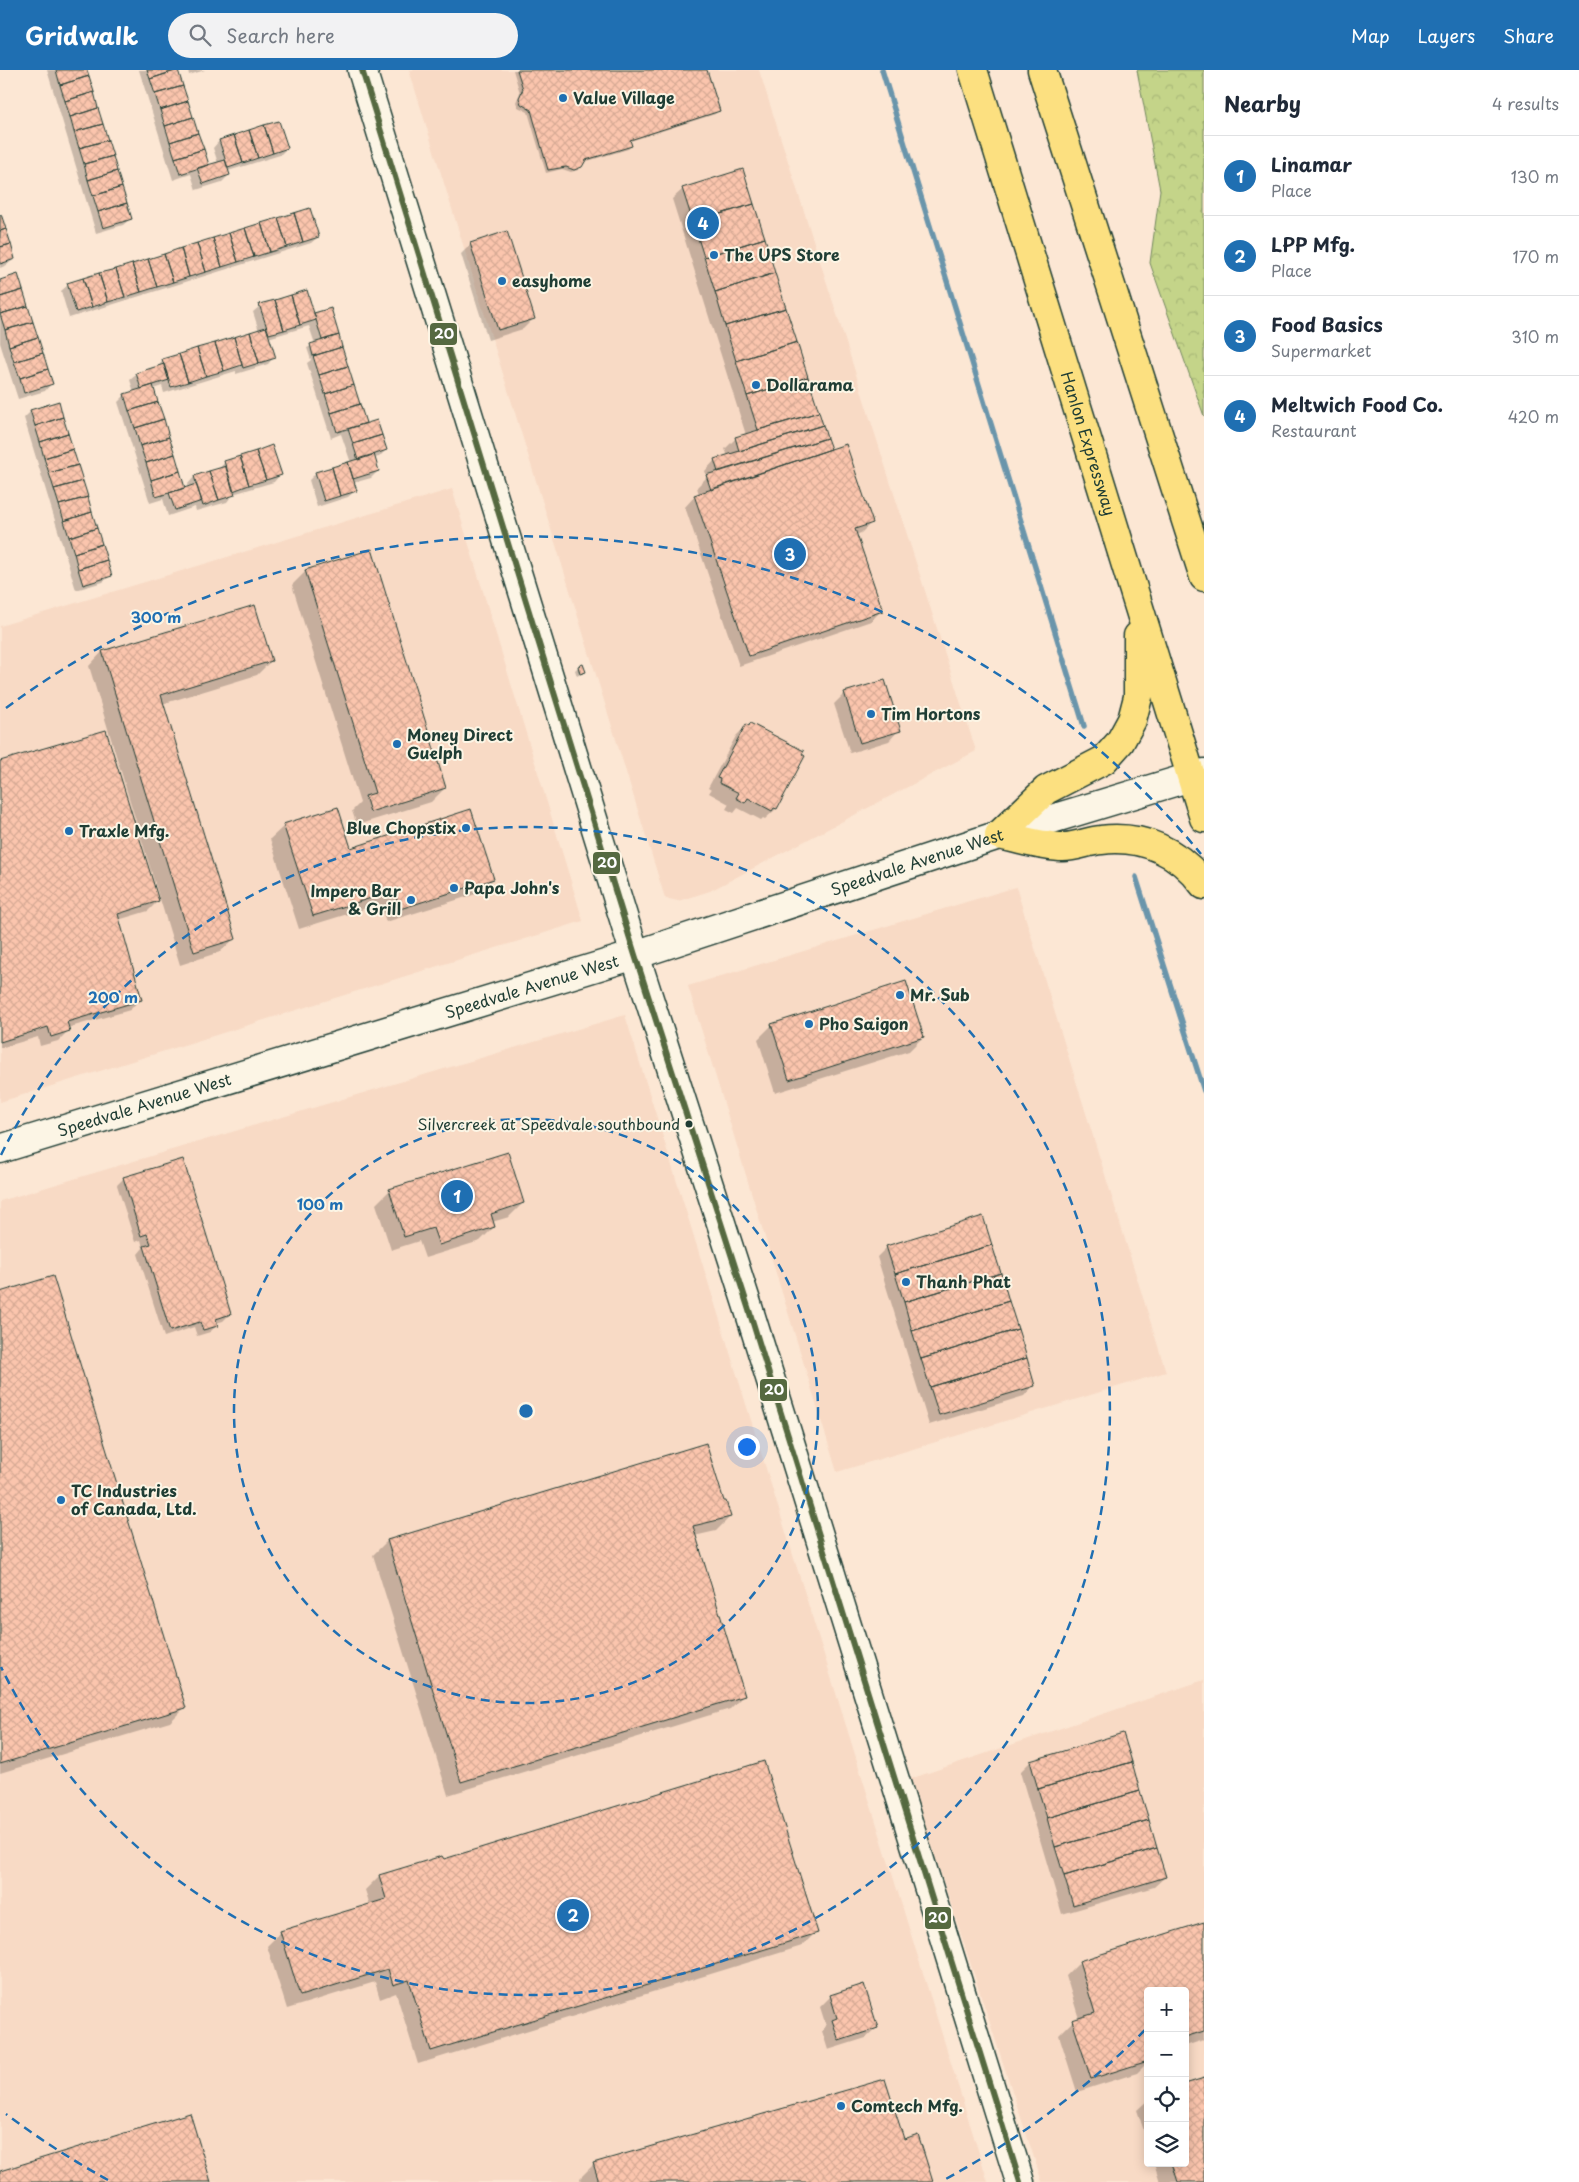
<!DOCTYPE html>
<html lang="en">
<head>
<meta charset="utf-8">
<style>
	:root { --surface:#fff; --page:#f2f2f3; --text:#1f2937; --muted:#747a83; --line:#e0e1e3; --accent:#1f6fb2 }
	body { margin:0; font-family:"Playpen Sans",sans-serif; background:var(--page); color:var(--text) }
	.controls { position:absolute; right:15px; bottom:15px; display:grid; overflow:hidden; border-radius:5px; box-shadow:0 2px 12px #0003 }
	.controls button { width:45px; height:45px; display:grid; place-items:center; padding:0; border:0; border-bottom:1px solid var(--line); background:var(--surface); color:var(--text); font:25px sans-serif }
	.you { position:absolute; left:746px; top:1376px; width:18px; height:18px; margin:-12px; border:4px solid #fff; border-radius:50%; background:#1a73e8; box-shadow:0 0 0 8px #1a73e833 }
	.badge { display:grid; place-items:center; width:32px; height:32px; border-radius:50%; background:var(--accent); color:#fff; font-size:16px; font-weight:700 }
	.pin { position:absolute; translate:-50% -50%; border:2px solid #fff; box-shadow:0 1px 5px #0006 }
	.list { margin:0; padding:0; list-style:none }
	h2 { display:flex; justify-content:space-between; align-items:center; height:65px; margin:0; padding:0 20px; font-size:21px }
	h2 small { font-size:16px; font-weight:400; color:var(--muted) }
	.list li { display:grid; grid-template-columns:32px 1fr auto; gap:15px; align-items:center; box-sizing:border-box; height:80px; padding:0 20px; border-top:1px solid var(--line) }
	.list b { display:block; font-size:19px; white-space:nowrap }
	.list p { margin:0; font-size:16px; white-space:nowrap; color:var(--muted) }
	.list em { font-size:16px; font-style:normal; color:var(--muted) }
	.icon { flex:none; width:28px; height:28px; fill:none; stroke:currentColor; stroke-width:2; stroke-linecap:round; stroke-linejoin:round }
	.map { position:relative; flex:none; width:1204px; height:2112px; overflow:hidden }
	header { display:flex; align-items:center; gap:30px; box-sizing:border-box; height:70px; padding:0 25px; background:var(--accent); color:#fff }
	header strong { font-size:24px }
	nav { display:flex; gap:28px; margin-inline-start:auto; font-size:18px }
	.search { width:350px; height:45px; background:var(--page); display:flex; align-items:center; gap:12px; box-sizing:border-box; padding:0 18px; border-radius:28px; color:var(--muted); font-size:19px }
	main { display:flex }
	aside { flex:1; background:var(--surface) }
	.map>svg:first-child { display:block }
</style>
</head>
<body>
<header>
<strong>Gridwalk</strong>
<div class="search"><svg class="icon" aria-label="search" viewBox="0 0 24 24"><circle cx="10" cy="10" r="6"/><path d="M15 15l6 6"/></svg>Search here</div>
<nav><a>Map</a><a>Layers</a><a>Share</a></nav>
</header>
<main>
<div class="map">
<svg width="1204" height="2112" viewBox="0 0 1204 2112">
	<defs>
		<pattern id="forest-crowns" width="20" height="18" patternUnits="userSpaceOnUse" patternTransform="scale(1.25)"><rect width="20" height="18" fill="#c4d489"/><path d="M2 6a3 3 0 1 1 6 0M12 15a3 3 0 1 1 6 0" fill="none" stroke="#a8b777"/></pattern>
		<pattern id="building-cross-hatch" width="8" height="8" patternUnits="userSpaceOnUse" patternTransform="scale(1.25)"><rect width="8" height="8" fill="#fbc5ad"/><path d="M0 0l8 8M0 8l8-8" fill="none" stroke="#d7aa95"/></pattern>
	</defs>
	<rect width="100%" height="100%" fill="#fce7d4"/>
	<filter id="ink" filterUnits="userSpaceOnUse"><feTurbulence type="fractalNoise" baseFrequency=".02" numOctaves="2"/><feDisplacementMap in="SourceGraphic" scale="10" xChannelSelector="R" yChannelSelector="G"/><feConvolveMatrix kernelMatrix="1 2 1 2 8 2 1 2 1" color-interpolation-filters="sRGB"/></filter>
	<g filter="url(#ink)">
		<path fill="#f8dac5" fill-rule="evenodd" d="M409 0H759L976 681 710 821 678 831 665 828Z
			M452 419 583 851 0 1032V556Z
			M1016 817 1166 1302 837 1402 688 916Z
			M625 945 988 2112H0V1131Z
			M1204 1610V2112H1042L910 1709ZM1148 1921H1185V2093H1148Z"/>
		<path fill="url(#forest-crowns)" stroke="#72885e" d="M1137 0H1204V346L1150 193 1160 120Z"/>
		<path fill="#0003" d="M47 0H86L130 149 123 155 96 163Z
			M139 0H177L208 96 218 93 213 78 219 71 287 78 280 85 228 101 229 105 222 112 196 120 191 104 173 110Z
			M188 0H205L189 5Z
			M513 0H706L718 41 715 44 630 71 631 76 628 79 584 92 578 100 571 102 562 99 546 103 528 42 518 37 516 32 520 23Z
			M742 100 830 381 871 453 861 463 855 465 881 541 871 551 739 596 685 437 695 426 699 425 697 417 707 407 705 401 715 390 728 386 725 379 736 368 746 365 672 129 683 119Z
			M0 144 14 189 7 195 0 198Z
			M318 167 311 173 69 248 61 221 68 215Z
			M471 174 533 249 523 259 488 270 461 184Z
			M0 211 51 314 45 321 18 329 0 273Z
			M260 236 313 245 330 240 365 355 386 380 379 387 374 388 378 401 371 408 353 413 355 421 348 427 317 437 309 410 316 403 351 393 341 364 331 368 307 293 311 290 307 278 315 274 309 256 268 268 274 287 268 294 236 304V301L164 323 162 316 153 319 185 419 189 418 188 414 194 407 218 400 225 392 280 405 274 412 233 424 227 432 196 441 195 437 168 446 163 429 150 433 118 332 125 325 134 322 130 310 137 304 156 297 163 290 259 261 253 242Z
			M31 341 110 506 103 512 76 520 24 348Z
			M306 501 445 718 431 732 357 755 352 741 360 733 292 515Z
			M102 582 271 591 257 605 162 634 234 869 220 882 180 895 160 829 148 841 118 850 140 929 130 940 67 958 68 961 58 971 40 976 38 967 0 978V693L157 828 159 827 89 596Z
			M578 597 584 602 577 606 575 600Z
			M845 623 899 660 889 671 850 683 834 634Z
			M751 654 803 686 776 739 765 749 763 748 761 750 738 738 734 743 726 739 729 734 709 723 711 720 708 718 736 666 746 656 748 657Z
			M284 756 350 779 493 809 479 823 386 852 380 834 299 859 270 769Z
			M772 955 923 967 909 981 775 1023 758 969Z
			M124 1108 230 1244 223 1251 216 1253 217 1255 210 1262 197 1266 194 1257 164 1267 138 1184 143 1178 141 1170 135 1172 117 1115Z
			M390 1120 523 1133 509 1147 492 1152 494 1157 480 1171 425 1188 419 1171 391 1180 376 1134Z
			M887 1177 1034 1315 1024 1326 929 1355 877 1187Z
			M0 1223 184 1638 170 1652 0 1703Z
			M705 1374 723 1433 730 1447 716 1461 694 1466 744 1625 730 1639 448 1725 373 1485 387 1471Z
			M1030 1692 1165 1807 1154 1817 1062 1844 1020 1702Z
			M442 1787 443 1791 816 1862 802 1876 418 1994 396 1923 380 1929 375 1912 287 1939 267 1876 281 1862 370 1835 365 1820 379 1806Z
			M1204 1853V1970L1185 1976V1921H1148V1992L1137 2003 1077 2022 1059 1965 1073 1951 1079 1949 1066 1906 1080 1892Z
			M830 1927 877 1958 866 1968 828 1980 822 1961 826 1956 820 1937Z
			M1204 2010V2112H1160L1154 2093H1185Z
			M1148 2030V2073L1137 2040Z
			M903 2071 931 2112H581L580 2108 594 2094Z"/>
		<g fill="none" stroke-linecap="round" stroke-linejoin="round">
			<path stroke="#6b95ab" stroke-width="5.5" d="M882 0 1084 656
				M1136 807 1204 1021"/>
		</g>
		<path fill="url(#building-cross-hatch)" stroke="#1f3d34" d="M56 0H87L89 6 60 15Z
			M147 0H177L150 9Z
			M178 0 183 16 155 24 150 9Z
			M517 0H707L720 41 630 70 632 76 586 90 582 97 574 100 566 97 548 100 531 40 521 34 519 28 523 19Z
			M89 6 94 22 65 31 60 15Z
			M183 16 188 31 160 40 155 24Z
			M94 22 98 38 70 47 65 31Z
			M188 31 193 47 165 56 160 40Z
			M98 38 103 54 74 62 70 47Z
			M193 47 198 63 170 72 165 56Z
			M279 51 288 78 273 83 264 55Z
			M103 54 108 70 79 78 74 62Z
			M264 55 273 83 258 88 249 60Z
			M249 60 258 88 243 93 234 65Z
			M198 63 204 79 175 88 170 72Z
			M234 65 243 93 228 98 219 70Z
			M108 70 113 86 84 94 79 78Z
			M204 79 209 95 180 104 175 88Z
			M113 86 117 101 88 110 84 94Z
			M225 90 230 105 203 114 197 98Z
			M743 99 754 134 693 152 682 118Z
			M117 101 122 117 93 126 88 110Z
			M122 117 127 133 98 142 93 126Z
			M127 133 132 149 103 158 98 142Z
			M754 134 765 168 704 187 693 152Z
			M310 138 319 167 303 172 294 143Z
			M294 143 303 172 287 177 278 148Z
			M1 144 6 159 0 161V145Z
			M278 148 287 177 270 182 261 153Z
			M261 153 270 182 254 187 245 158Z
			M245 158 254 187 238 192 229 163Z
			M6 159 11 174 0 177V161Z
			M507 161 535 249 498 260 470 173Z
			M229 163 238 192 222 197 213 168Z
			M213 168 222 197 206 202 197 173Z
			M765 168 775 203 715 222 704 187Z
			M197 173 206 202 189 207 181 178Z
			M11 174 15 189 0 194V177Z
			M181 178 189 207 173 212 164 184Z
			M164 184 173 212 157 217 148 189Z
			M148 189 157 217 141 222 132 194Z
			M132 194 141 222 125 227 116 199Z
			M116 199 125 227 108 232 99 203Z
			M99 203 108 232 92 237 83 208Z
			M775 203 786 238 725 256 715 222Z
			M18 204 23 220 0 227V210Z
			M83 208 92 237 76 242 67 213Z
			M23 220 28 236 0 244V227Z
			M307 220 316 250 300 255 291 225Z
			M291 225 300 255 284 260 275 230Z
			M275 230 284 260 269 264 259 234Z
			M28 236 33 252 5 260 0 244Z
			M331 238 339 265 322 270 314 243Z
			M786 238 797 272 736 291 725 256Z
			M33 252 38 267 9 276 5 260Z
			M266 257 276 288 259 293 250 262Z
			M250 262 259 293 243 298 234 267Z
			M339 265 342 277 313 286 310 274Z
			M38 267 43 283 14 292 9 276Z
			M234 267 242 295 224 301 215 273Z
			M797 272 808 307 747 326 736 291Z
			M215 273 224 301 206 306 197 278Z
			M342 277 348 296 319 305 313 286Z
			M197 278 206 306 188 312 179 284Z
			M43 283 48 299 20 308 14 292Z
			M179 284 188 312 171 317 162 289Z
			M164 294 169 310 141 319 136 303Z
			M348 296 354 315 325 324 319 305Z
			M48 299 53 314 24 323 20 308Z
			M808 307 819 342 758 360 747 326Z
			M153 315 158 332 129 341 124 324Z
			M354 315 360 334 331 343 325 324Z
			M59 331 63 347 35 356 30 340Z
			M158 332 164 349 135 358 129 341Z
			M360 334 366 353 337 362 331 343Z
			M819 342 823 355 739 381 735 367Z
			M63 347 68 363 40 372 35 356Z
			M164 349 169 367 140 376 135 358Z
			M377 350 382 365 353 374 348 359Z
			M823 355 827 368 718 402 714 389Z
			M68 363 73 379 44 388 40 372Z
			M382 365 387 380 358 390 353 374Z
			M169 367 175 384 146 393 140 376Z
			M827 368 831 379 711 420 706 405Z
			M846 374 873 453 855 459 883 541 749 586 694 425Z
			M272 375 282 405 266 410 256 381Z
			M73 379 78 395 49 403 44 388Z
			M256 381 266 410 249 415 240 386Z
			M175 384 180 401 151 410 146 393Z
			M374 384 379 401 353 409 348 392Z
			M240 386 249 415 233 421 224 391Z
			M348 392 357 421 340 426 332 397Z
			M78 395 83 411 54 419 49 403Z
			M226 396 235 425 219 430 209 401Z
			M332 397 340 426 324 431 315 402Z
			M180 401 185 418 156 427 151 410Z
			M209 401 219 430 203 436 194 406Z
			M83 411 88 427 59 435 54 419Z
			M196 414 202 431 175 440 169 423Z
			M88 427 92 442 64 451 59 435Z
			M92 442 97 458 69 467 64 451Z
			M97 458 102 474 74 483 69 467Z
			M102 474 107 490 78 499 74 483Z
			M372 479 446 718 370 742 365 726 375 723 305 500Z
			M107 490 112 506 83 515 78 499Z
			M255 535 272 591 161 625 236 869 194 882 102 581Z
			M583 594 586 602 580 604 578 596Z
			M885 610 901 661 860 673 844 622Z
			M750 653 804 681 802 684 805 686 777 739 774 738 772 741 748 728 745 733 736 728 739 723 719 713 720 709 717 708 746 654 749 656Z
			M106 660 159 831 118 844 142 930 67 952 70 961 51 967 48 957 0 972V691Z
			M338 737 351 778 471 739 494 809 400 839 394 821 313 846 283 754Z
			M906 911 924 967 789 1010 771 954Z
			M508 1082 524 1133 491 1144 495 1157 439 1175 433 1158 404 1167 389 1119Z
			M183 1089 231 1244 216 1249 218 1256 203 1260 200 1252 170 1261 144 1176 151 1174 147 1164 141 1166 123 1107Z
			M983 1146 992 1175 895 1204 886 1176Z
			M992 1175 1001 1203 904 1232 895 1204Z
			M1001 1203 1009 1231 912 1261 904 1232Z
			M53 1206 186 1638 0 1694V1222Z
			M1009 1231 1018 1259 921 1289 912 1261Z
			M1018 1259 1027 1288 930 1317 921 1289Z
			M1027 1288 1035 1316 939 1345 930 1317Z
			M706 1373 724 1431H726L731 1447 693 1456 745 1626 461 1712 387 1470Z
			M1123 1663 1132 1692 1038 1719 1030 1691Z
			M764 1691 818 1863 431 1981 409 1910 393 1915 388 1899 300 1926 280 1861 386 1829 379 1805 442 1786 444 1789Z
			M1132 1692 1140 1721 1047 1748 1038 1719Z
			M1140 1721 1149 1750 1055 1777 1047 1748Z
			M1149 1750 1157 1778 1064 1806 1055 1777Z
			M1157 1778 1166 1807 1073 1835 1064 1806Z
			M1204 1852V1961L1185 1967V1921H1148V1991L1091 2009 1072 1950 1095 1943 1079 1891Z
			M864 1914 878 1958 839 1971 832 1950 837 1948 830 1925Z
			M1204 2008V2112H1178L1172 2093H1185V2014Z
			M885 2009 904 2069 918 2064 933 2112H599L593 2093Z
			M190 2043 211 2112H0V2101Z"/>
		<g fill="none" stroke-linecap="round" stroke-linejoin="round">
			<g stroke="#1f3d34" stroke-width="31">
				<g id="secondary">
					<path d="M362 0 635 885 748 1237 1020 2112"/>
					<path id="s1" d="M0 1079 635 885 999 765 1204 703"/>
				</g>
			</g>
			<g stroke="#1f3d34" stroke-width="31">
				<g id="highway">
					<path id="s2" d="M973 0 1204 748"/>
					<path d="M1042 0 1204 507"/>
					<path d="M999 765 1046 720 1104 690 1120 672 1132 650 1138 627V566"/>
					<path d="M999 765C1019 769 1044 777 1063 777 1076 777 1088 771 1101 770 1143 765 1179 781 1204 815"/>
				</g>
			</g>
			<use href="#secondary" stroke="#fcf5e5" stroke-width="28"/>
			<use href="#highway" stroke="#fce080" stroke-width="28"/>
			<g stroke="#fcf5e5" stroke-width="10">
				<path id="bus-1" d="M362 0 635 885 748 1237 1020 2112"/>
			</g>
			<use href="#bus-1" stroke="#556940" stroke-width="6"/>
		</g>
	</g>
	<g fill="none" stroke="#1f6fb2" stroke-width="2.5" stroke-dasharray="9 6">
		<circle cx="526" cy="1341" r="292"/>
		<path d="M1 1085A584 584 0 1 1 1 1597"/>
		<path d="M1145 1960A875 875 0 0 1 944 2110M108 2110A875 875 0 0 1 6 2044M6 638A875 875 0 0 1 1201 784"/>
	</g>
	<g fill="#1f6fb2" stroke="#fcf5e5" stroke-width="2">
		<circle cx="563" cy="28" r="5"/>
		<circle cx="714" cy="185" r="5"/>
		<circle cx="502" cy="211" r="5"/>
		<circle cx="756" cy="315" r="5"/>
		<circle cx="871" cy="644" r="5"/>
		<circle cx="397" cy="674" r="5"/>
		<circle cx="466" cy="758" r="5"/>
		<circle cx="69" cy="761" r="5"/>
		<circle cx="454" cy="818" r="5"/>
		<circle cx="411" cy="830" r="5"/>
		<circle cx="900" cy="925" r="5"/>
		<circle cx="809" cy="954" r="5"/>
		<circle cx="906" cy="1212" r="5"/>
		<circle cx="61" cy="1430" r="5"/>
		<circle cx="841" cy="2036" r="5"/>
	</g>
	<circle fill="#1f3d34" stroke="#fcf5e5" stroke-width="2" cx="689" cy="1054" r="4.5"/>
	<g text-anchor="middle" stroke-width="4" stroke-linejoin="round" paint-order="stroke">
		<g font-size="15" fill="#1f3d34" stroke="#fcf5e5" text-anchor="end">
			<text x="680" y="1060">Silvercreek at Speedvale southbound</text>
		</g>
		<g font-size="16" font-weight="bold" fill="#1f3d34" stroke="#fcf5e5" text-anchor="start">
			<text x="573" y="34">Value Village</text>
			<text x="724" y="191">The UPS Store</text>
			<text x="512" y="217">easyhome</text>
			<text x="766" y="321">Dollarama</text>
			<text x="881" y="650">Tim Hortons</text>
			<text x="407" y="671">Money Direct<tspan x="407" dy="18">Guelph</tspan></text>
			<text x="456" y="764" text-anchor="end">Blue Chopstix</text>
			<text x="79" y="767">Traxle Mfg.</text>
			<text x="464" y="824">Papa John's</text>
			<text x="401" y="827" text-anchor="end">Impero Bar<tspan x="401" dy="18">&amp; Grill</tspan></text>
			<text x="910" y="931">Mr. Sub</text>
			<text x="819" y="960">Pho Saigon</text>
			<text x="916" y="1218">Thanh Phat</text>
			<text x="71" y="1427">TC Industries<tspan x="71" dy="18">of Canada, Ltd.</tspan></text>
			<text x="851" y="2042">Comtech Mfg.</text>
		</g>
		<g font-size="16" fill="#1f3d34" stroke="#fcf5e5">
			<text dy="6" stroke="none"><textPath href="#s2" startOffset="391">Hanlon Expressway</textPath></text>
			<text dy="6" stroke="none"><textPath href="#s1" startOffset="961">Speedvale Avenue West</textPath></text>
			<text dy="6" stroke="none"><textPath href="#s1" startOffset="556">Speedvale Avenue West</textPath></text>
			<text dy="6" stroke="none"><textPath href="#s1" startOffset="151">Speedvale Avenue West</textPath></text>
		</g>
	</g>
	<circle cx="526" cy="1341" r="8" fill="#1f6fb2" stroke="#fcf5e5" stroke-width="2.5"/>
	<g font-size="15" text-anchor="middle" font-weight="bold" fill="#1f6fb2" stroke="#fcf5e5" stroke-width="4" stroke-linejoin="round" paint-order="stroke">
		<text x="156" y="553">300 m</text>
		<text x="113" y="933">200 m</text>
		<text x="320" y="1140">100 m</text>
	</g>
	<g stroke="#fcf5e5" stroke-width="2">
		<rect x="429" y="252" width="29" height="24" rx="5" fill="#556940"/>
		<rect x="592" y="781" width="29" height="24" rx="5" fill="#556940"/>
		<rect x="759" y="1308" width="29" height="24" rx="5" fill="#556940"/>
		<rect x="924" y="1836" width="28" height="24" rx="5" fill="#556940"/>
	</g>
	<g font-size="14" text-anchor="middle" font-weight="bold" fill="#fff">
		<text x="444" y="269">20</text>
		<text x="607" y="798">20</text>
		<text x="774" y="1325">20</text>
		<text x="938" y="1853">20</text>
	</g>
</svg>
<div class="controls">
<button>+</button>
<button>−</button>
<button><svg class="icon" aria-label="locate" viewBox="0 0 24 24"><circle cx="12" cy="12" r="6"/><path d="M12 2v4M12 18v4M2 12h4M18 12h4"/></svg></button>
<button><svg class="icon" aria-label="layers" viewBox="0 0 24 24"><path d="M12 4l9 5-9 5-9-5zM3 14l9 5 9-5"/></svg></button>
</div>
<div class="you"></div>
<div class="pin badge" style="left:457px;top:1126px">1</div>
<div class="pin badge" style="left:573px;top:1845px">2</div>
<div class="pin badge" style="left:790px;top:484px">3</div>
<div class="pin badge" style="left:703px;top:153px">4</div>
</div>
<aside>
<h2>Nearby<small>4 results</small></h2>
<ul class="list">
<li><span class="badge">1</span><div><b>Linamar</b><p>Place</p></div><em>130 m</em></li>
<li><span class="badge">2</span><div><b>LPP Mfg.</b><p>Place</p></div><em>170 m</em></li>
<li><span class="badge">3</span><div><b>Food Basics</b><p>Supermarket</p></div><em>310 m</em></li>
<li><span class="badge">4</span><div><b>Meltwich Food Co.</b><p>Restaurant</p></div><em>420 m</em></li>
</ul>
</aside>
</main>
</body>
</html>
